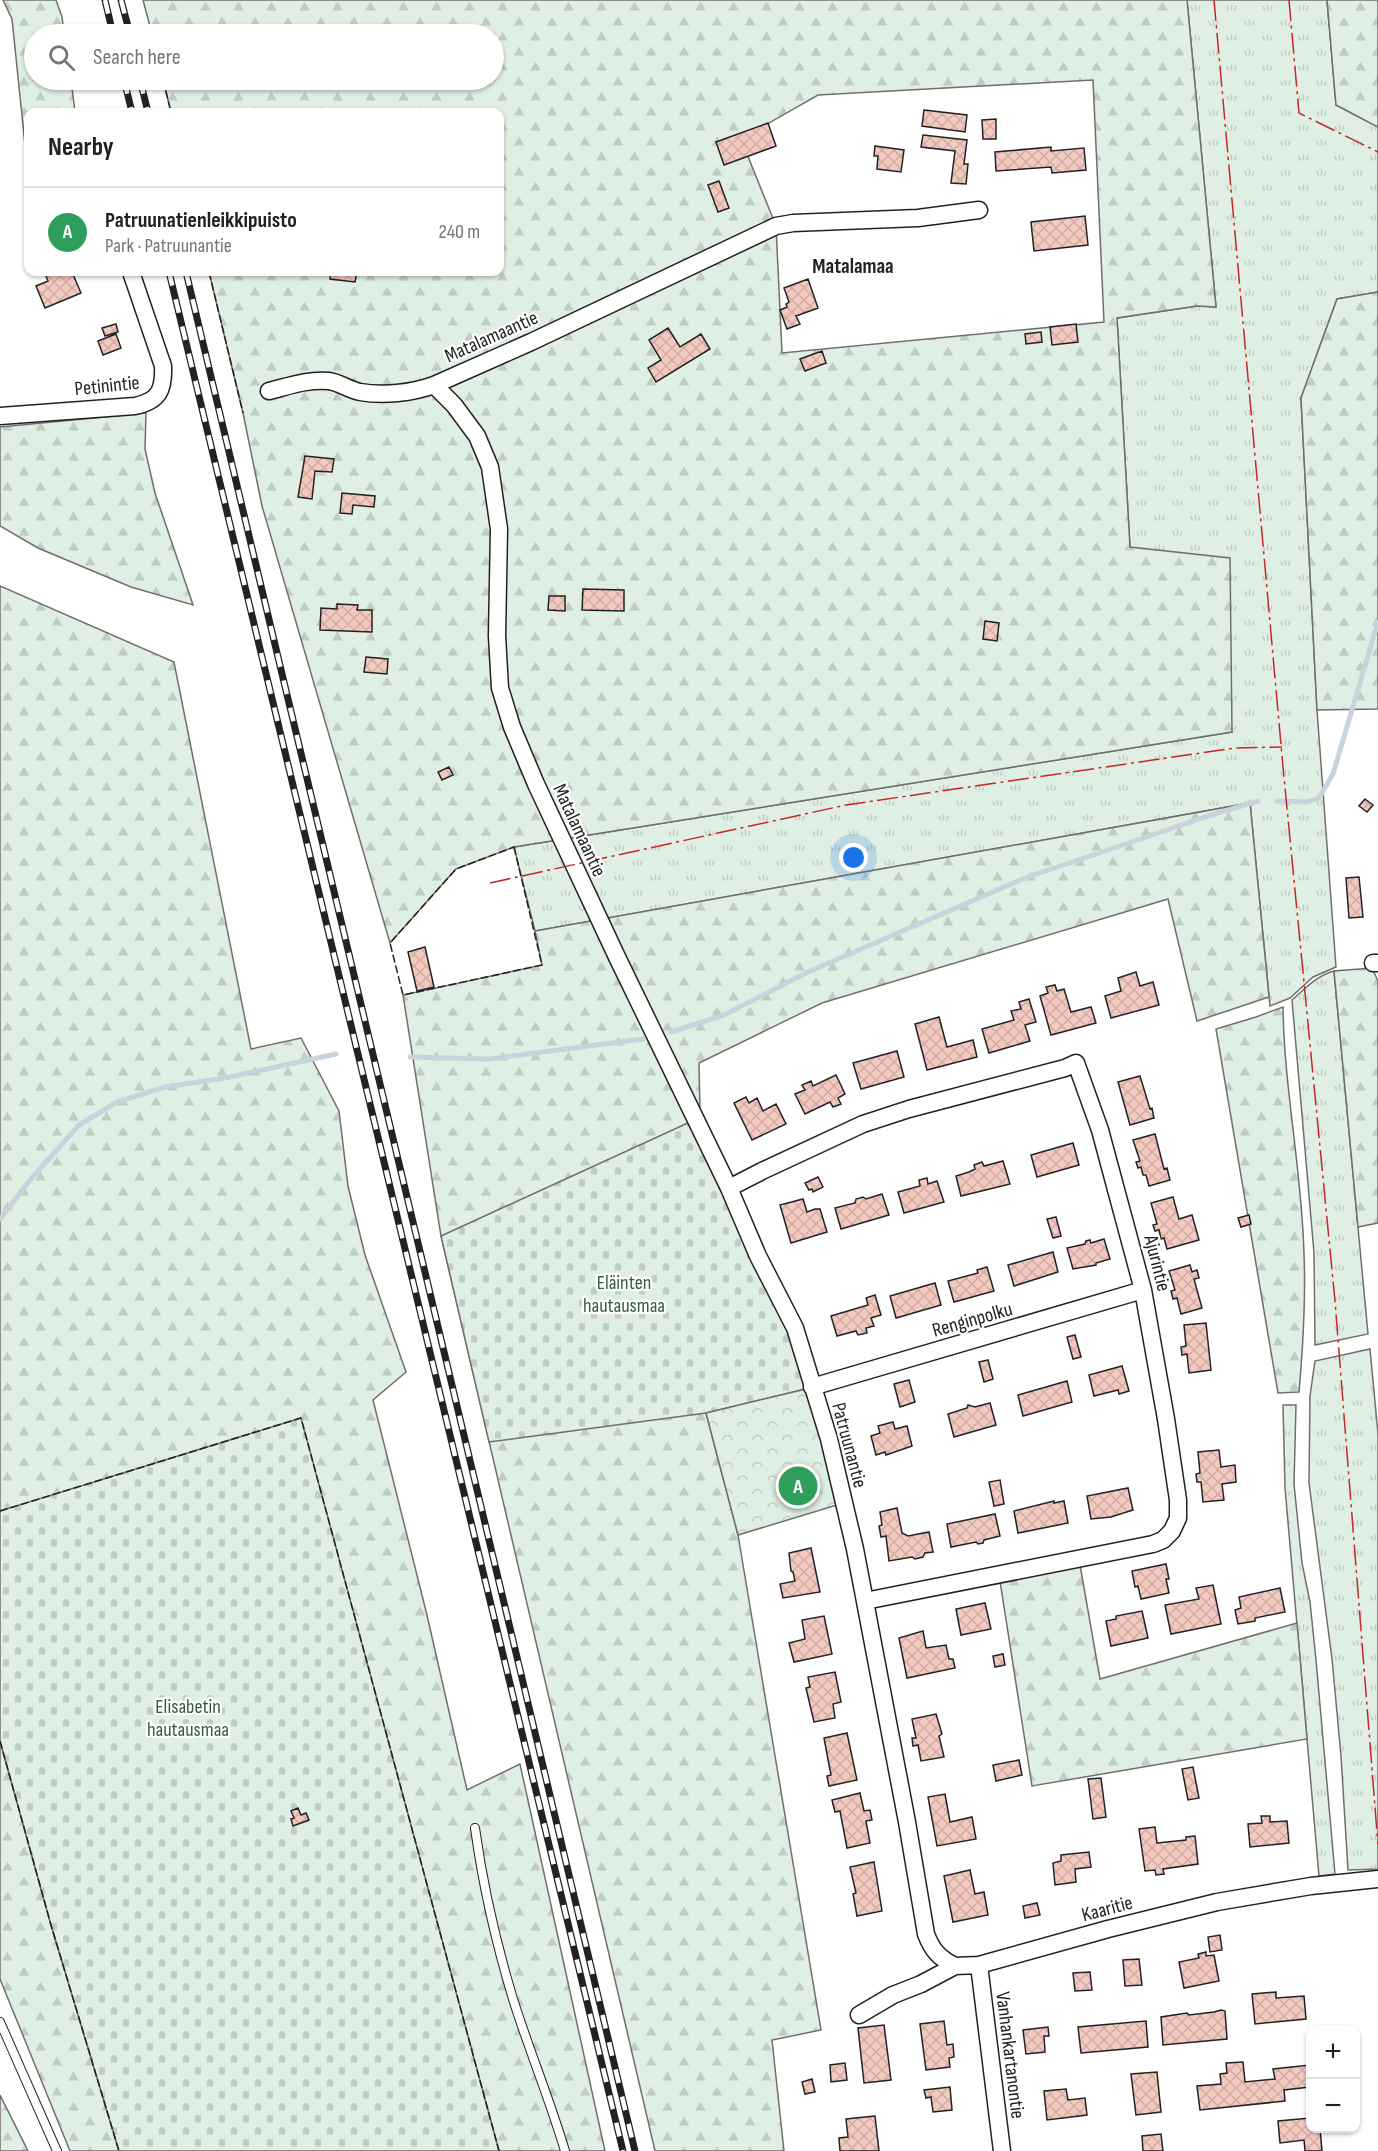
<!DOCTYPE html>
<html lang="en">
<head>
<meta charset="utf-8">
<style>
	:root { --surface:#fff; --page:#f6f6f6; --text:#202124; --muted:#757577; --line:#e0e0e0; --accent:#db2777 }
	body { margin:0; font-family:"Sofia Sans Condensed",sans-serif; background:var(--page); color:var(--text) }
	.controls { position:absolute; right:18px; bottom:18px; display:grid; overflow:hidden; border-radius:12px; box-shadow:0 2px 4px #0004 }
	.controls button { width:54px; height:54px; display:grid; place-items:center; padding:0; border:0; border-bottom:2px solid var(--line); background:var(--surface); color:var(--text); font:30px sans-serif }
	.you { position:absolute; left:854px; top:858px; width:21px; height:21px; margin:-15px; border:4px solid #fff; border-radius:50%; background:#1a73e8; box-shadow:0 0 0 9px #1a73e833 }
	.badge { display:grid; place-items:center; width:39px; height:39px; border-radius:50%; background:var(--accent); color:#fff; font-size:20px; font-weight:700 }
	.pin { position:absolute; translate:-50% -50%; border:3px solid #fff; box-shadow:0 2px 6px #0006 }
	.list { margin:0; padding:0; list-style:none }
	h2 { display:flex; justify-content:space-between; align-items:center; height:78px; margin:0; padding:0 24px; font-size:26px }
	h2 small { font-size:20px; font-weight:400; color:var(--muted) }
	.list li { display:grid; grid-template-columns:39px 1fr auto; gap:18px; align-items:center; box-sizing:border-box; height:90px; padding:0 24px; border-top:2px solid var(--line) }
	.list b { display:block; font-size:22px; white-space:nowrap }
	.list p { margin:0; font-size:20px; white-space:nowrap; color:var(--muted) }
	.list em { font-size:20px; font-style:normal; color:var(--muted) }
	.icon { flex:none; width:33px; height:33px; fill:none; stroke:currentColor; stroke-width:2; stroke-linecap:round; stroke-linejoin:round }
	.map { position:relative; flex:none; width:1378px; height:2151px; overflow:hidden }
	.search { position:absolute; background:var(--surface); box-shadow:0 2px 4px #0004; left:24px; top:24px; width:480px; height:66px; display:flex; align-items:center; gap:15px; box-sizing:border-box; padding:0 21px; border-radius:33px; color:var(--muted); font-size:22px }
	.panel { position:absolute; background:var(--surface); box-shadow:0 2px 4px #0004; left:24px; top:108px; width:480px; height:168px; border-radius:12px }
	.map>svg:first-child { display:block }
</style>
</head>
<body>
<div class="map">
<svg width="1378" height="2151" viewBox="0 0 1378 2151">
	<defs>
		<pattern id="grass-tufts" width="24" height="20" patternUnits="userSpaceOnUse" patternTransform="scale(1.5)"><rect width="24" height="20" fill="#e0efe3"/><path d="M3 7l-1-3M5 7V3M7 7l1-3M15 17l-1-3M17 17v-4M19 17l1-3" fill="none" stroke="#c0cdc2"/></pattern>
		<pattern id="forest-firs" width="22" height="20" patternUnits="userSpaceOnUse" patternTransform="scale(1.5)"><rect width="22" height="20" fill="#e0efe3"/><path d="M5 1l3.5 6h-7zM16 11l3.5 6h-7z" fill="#c0cdc2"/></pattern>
		<pattern id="cemetery-stones" width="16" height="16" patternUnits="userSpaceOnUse" patternTransform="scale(1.5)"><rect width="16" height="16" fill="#e0efe3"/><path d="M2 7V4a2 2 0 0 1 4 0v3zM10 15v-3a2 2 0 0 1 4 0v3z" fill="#c0cdc2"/></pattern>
		<pattern id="park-crowns" width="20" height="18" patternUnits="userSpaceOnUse" patternTransform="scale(1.5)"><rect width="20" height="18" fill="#e0efe3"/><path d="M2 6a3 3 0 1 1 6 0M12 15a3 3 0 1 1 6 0" fill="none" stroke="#c0cdc2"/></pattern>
		<pattern id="building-cross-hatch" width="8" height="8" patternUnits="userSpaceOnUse" patternTransform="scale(1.5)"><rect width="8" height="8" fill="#f3c9c0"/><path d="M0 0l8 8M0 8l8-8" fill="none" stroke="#d0aca5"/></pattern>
	</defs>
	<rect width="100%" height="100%" fill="#fff"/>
	<path fill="url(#grass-tufts)" stroke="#6f6f6f" stroke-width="1.5" d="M1187 0H1327L1336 105 1378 127V292L1337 299 1301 398 1317 710 1336 967 1313 977 1290 998 1270 1006 1250 803 535 931 514 847 1232 732 1130 547 1117 318 1197 306 1216 307Z
		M1334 971 1368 1334 1315 1345 1314 1253 1292 1000C1306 988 1316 976 1334 971Z
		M1370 1349 1378 1434V1869L1348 1870 1341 1756 1332 1659 1309 1483 1310 1396 1315 1361Z
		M1283 1405H1296L1294 1484 1302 1563 1310 1602 1316 1660 1335 1874 1319 1876 1285 1488Z"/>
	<path fill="url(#forest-firs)" stroke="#6f6f6f" stroke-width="1.5" fill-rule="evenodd" d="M3 0H56L62 17 64 34H34V80H71L75 112H28V163L27 164 12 19Z
		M143 0H1187L1216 307 1197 306 1117 318 1130 547 1230 558 1232 732 514 847 456 869 390 943 262 506 243 413 209 272H500V112H171L163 80H494V34H152ZM1093 80 1104 322 782 353 776 226 741 139 818 95Z
		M1327 0H1378V127L1336 105Z
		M1378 292V709L1317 710 1301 398 1337 299Z
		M146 413 145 449 155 493 193 605 131 587 38 548 0 526V427Z
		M0 586 174 662 251 1049 301 1038 339 1111 348 1186 365 1255 406 1372 373 1400 426 1611 467 1790 520 1764 605 2151H499L406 1809 66 1492 0 1511Z
		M1250 803 1269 997 1197 1021 1168 899 822 1003 699 1063 706 1413 738 1535 821 2030 772 2040 784 2151H655L441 1236 403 995 542 965 535 931Z
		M1372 968 1378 981V1223L1358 1227 1334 971Z
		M1283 1007C1284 1089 1302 1171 1304 1254 1306 1300 1303 1346 1299 1392L1278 1393 1216 1029 1256 1017Z
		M1080 1565 1100 1679 1297 1623 1307 1739 1032 1786 1000 1581Z
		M0 1741 51 1925 119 2151H70L0 1979Z
		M0 2095 28 2151H0Z"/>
	<path fill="url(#cemetery-stones)" stroke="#6f6f6f" stroke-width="1.5" d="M690 1122 788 1330 806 1389 706 1413 489 1442 441 1236Z
		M301 1418 499 2151H119L51 1925 0 1741V1511Z"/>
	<path fill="url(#park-crowns)" stroke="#6f6f6f" stroke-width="1.5" d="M806 1389 822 1439 837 1505 738 1535 706 1413Z"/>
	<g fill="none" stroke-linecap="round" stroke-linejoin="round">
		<path stroke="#c7d3dd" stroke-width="5" d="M1277 801 1307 802 1319 798 1333 774 1378 622
			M671 1032 724 1015 808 972 1025 878 1205 817 1258 801
			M410 1057 489 1059 643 1039
			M0 1219 30 1180 79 1125 117 1102 165 1087 225 1078 336 1054"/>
	</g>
	<path fill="url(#building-cross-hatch)" stroke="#222" stroke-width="1.5" d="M924 110 967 115 965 132 922 126Z
		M996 119V139H983L982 120Z
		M768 123 776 146 724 165 716 142Z
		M923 135 967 140 964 164H968L966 184 951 183 955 151 921 147Z
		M875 146 904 150 901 172 877 169 878 156H874Z
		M1051 147V151L1084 148 1086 170 1052 173 1051 167 996 171 995 152Z
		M719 181 729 208 718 212 708 185Z
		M1085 216 1088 245 1034 251 1031 222Z
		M47 272H72L81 293 45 308 36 286 48 281 45 274Z
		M331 272H357L355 282 330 279Z
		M808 279 818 308 796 316 800 324 787 329 780 310 787 307 786 304 789 302 784 288Z
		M116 324 118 332 105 336 102 328Z
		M1076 324 1078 342 1052 345 1050 327Z
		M668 328 680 347 701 334 710 349 656 382 648 368 661 360 649 340Z
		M1041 332 1042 342 1026 344 1025 334Z
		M116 334 121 348 103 355 98 341Z
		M822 351 826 363 805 371 800 359Z
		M305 456 334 459 332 472 315 471 312 499 298 497Z
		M342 493 375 496 374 507 353 505 352 514 340 513Z
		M583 589 624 590V611L582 610Z
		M549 596H565V611L548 610Z
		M337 604 358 605 357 610H372V632L320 630 321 608 337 609Z
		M985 621 999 623 997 641 983 639Z
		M366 657 388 659 387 674 364 672Z
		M449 767 453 775 442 780 438 772Z
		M1365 799 1373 805 1367 812 1359 806Z
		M1359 877 1363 917 1349 918 1346 878Z
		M425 947 434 987 417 991 408 952Z
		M1136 972 1140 986 1153 982 1159 1005 1111 1018 1105 996 1121 991 1118 978Z
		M1055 985 1057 991 1064 989 1071 1012 1091 1007 1096 1023 1051 1035 1040 996 1048 993 1046 987Z
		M1029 999 1036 1022 1025 1025 1030 1041 989 1053 982 1029 1014 1020 1011 1011 1021 1009 1019 1002Z
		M939 1017 947 1047 973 1040 977 1057 927 1070 915 1024Z
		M897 1051 904 1077 861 1089 853 1063Z
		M836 1075 845 1094 838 1098 841 1104 833 1107 830 1102 805 1114 795 1094 805 1090 802 1085 811 1081 813 1086Z
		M1140 1076 1150 1109 1152 1108 1154 1118 1130 1125 1118 1082Z
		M746 1097 749 1103 757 1098 763 1111 776 1104 786 1124 752 1140 734 1103Z
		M1155 1134 1164 1169 1167 1168 1170 1180 1149 1186 1146 1175H1143L1141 1167 1138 1168 1136 1162 1140 1161 1133 1140Z
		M1073 1143 1079 1165 1037 1177 1031 1155Z
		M1003 1161 1010 1184 961 1196 956 1176 969 1172 975 1169 974 1165 982 1162 984 1166Z
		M818 1177 823 1187 813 1192 812 1189 809 1190 805 1183Z
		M927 1178 928 1184 937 1181 944 1202 904 1213 898 1192 920 1186 919 1180Z
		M882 1194 889 1215 841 1229 835 1208 855 1203 856 1199 863 1197 866 1199Z
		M1173 1197 1179 1219 1192 1215 1199 1240 1167 1249 1164 1238 1161 1239 1159 1230 1155 1231 1153 1225 1157 1224 1151 1203Z
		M803 1199 807 1212 815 1209H820L827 1232 791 1243 780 1205Z
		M1249 1215 1251 1224 1241 1227 1238 1218Z
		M1056 1217 1061 1236 1053 1238 1047 1219Z
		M1104 1239 1110 1259 1096 1263V1265L1073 1269 1067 1248 1085 1244 1086 1241 1090 1240 1091 1243Z
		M1053 1252 1058 1272 1014 1286 1008 1265Z
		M1190 1265 1192 1272 1197 1270 1199 1278 1194 1279 1202 1308 1181 1314 1177 1298 1173 1299 1171 1291 1175 1290 1169 1271Z
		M987 1267 994 1291 954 1302 948 1281 978 1273 977 1270Z
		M935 1283 941 1305 896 1318 890 1296Z
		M875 1295 881 1315 871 1318 874 1326 866 1328 867 1333 858 1335 856 1331 837 1336 831 1316 868 1305 866 1298Z
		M1206 1323 1211 1370 1189 1373 1187 1354 1182 1355 1181 1347 1186 1346 1184 1325Z
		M1075 1335 1081 1357 1073 1359 1067 1337Z
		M988 1360 993 1379 984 1382 979 1362Z
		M1122 1366 1129 1391 1119 1394 1118 1390 1094 1396 1089 1375Z
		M909 1380 915 1402 900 1407 894 1384Z
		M1067 1381 1072 1402 1023 1416 1018 1395Z
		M990 1403 996 1425 954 1437 948 1414 967 1408 968 1405 975 1407Z
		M893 1422 895 1429 907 1426 912 1446 886 1455 885 1452 876 1455 871 1436 880 1433 878 1426Z
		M1219 1450 1221 1467 1235 1465 1236 1482 1222 1484 1224 1500 1203 1502 1201 1482H1197L1196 1474 1200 1473 1198 1452Z
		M1000 1480 1004 1504 994 1506 989 1482Z
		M1128 1488 1133 1510 1111 1517 1091 1519 1087 1496Z
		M1054 1501V1503L1064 1501 1068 1523 1018 1533 1014 1511Z
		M897 1508 902 1533 908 1536 929 1532 933 1552 925 1553 923 1557 915 1559 912 1557 889 1561 886 1536 881 1537 879 1526 882 1525 880 1512Z
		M995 1514 1000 1536 984 1540 983 1543 978 1544 976 1542 951 1547 947 1524Z
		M811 1548 820 1592 783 1598 780 1584 795 1581 793 1572 791 1571 789 1553Z
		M1166 1564 1169 1579H1166L1169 1593 1141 1599 1138 1586 1135 1587 1132 1571Z
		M1213 1585 1221 1624 1171 1634 1165 1605 1199 1599 1196 1588Z
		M1280 1588 1285 1612 1255 1618V1621L1238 1624 1235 1610 1241 1608 1239 1597Z
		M985 1603 991 1629 961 1635 956 1609Z
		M1142 1611 1148 1638 1111 1646 1106 1621 1116 1619V1616Z
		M824 1616 832 1654 794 1662 789 1643 805 1639 802 1620Z
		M923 1631 926 1648 946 1645 949 1659H953L955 1668 907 1678 899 1638Z
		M1003 1654 1005 1665 995 1667 993 1656Z
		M835 1672 841 1702 833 1704 835 1718 814 1722 806 1688 810 1687 808 1677Z
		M936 1714 942 1734 939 1736 944 1757 921 1761 918 1745 913 1746 912 1738H916L912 1719Z
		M847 1733 857 1780 829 1786 827 1776 831 1775 824 1738Z
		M1019 1760 1022 1775 996 1781 993 1765Z
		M1193 1767 1199 1798 1188 1800 1182 1769Z
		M1101 1778 1106 1817 1093 1819 1088 1779Z
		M860 1793 864 1811 870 1810 872 1820 866 1821 870 1843 847 1848 840 1811 835 1812 832 1800Z
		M945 1794 950 1822 972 1817 976 1839 937 1846 928 1797Z
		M298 1808 301 1815 306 1813 309 1820 293 1826 291 1819 294 1818 291 1811Z
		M1261 1816H1270V1822L1287 1821 1289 1843 1250 1847 1248 1824 1262 1823Z
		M1155 1827 1157 1843 1186 1840V1837L1195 1836 1198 1864 1163 1869 1164 1874 1156 1875 1155 1870 1145 1871 1139 1829Z
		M1089 1852 1091 1867 1075 1869 1076 1882 1055 1885 1053 1863 1061 1861V1855Z
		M874 1862 882 1911 857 1916 853 1894 856 1893 850 1867Z
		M970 1870 975 1894 984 1892 988 1915 953 1922 944 1876Z
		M1037 1903 1040 1915 1025 1918 1023 1906Z
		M1220 1935 1222 1950 1210 1952 1208 1937Z
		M1206 1952V1956L1214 1955 1219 1981 1184 1988 1179 1962 1199 1958 1198 1954Z
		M1139 1959 1142 1985 1125 1986 1123 1960Z
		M1090 1972 1092 1990 1075 1991 1073 1973Z
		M1276 1992V1998L1304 1996 1306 2019 1255 2024 1252 1994Z
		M1221 2010 1225 2011 1227 2039 1163 2045 1161 2017 1187 2013 1189 2015 1214 2012Z
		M944 2021 947 2045 953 2044 954 2057 949 2058 950 2067 926 2070 920 2024Z
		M1146 2021 1148 2047 1081 2053 1078 2027Z
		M884 2025 891 2080 864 2083 858 2028Z
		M1048 2027 1049 2036H1044L1045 2052 1026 2054 1023 2030Z
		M1243 2062 1245 2082 1275 2079 1273 2069 1310 2065V2087L1284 2090 1285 2101 1200 2110 1197 2086 1221 2084 1220 2074 1227 2073 1226 2063Z
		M845 2063 847 2080 831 2082 830 2065Z
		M1157 2072 1161 2112 1136 2115 1131 2074Z
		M812 2079 815 2092 805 2094 802 2082Z
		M950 2087 952 2110 933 2112 931 2097 926 2098 924 2090Z
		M1066 2089 1068 2100 1085 2098 1087 2115 1047 2120 1044 2091Z
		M875 2116 879 2151H840L839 2138 848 2137 846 2119Z
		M1310 2118V2128H1320L1322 2151H1305L1304 2140 1280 2143 1278 2121Z
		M1161 2134 1163 2151H1143L1142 2136Z"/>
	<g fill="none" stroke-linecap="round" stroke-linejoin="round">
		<g stroke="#222" stroke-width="10">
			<path id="service" d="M475 1828C483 1886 496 1943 513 1999 529 2050 550 2100 565 2151
				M0 2022 57 2151"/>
		</g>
		<g stroke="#222" stroke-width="19">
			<path id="minor" d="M269 391C289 386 308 379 329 381 338 382 350 390 360 392 383 396 412 393 434 385
				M0 416 135 406C159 401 164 390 163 366L131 272
				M1373 963H1378
				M729 1188 762 1171 863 1124 909 1109 1065 1068 1076 1063 1100 1130 1143 1290 1166 1419 1178 1500V1518L1172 1531 1163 1540 1153 1544 865 1601
				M812 1387 1143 1290
				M979 1965 1002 2151
				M955 1966C939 1958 932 1950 926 1934L907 1822 855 1549 829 1439 795 1328 758 1256 729 1188 617 957 536 784 512 727 500 688 497 636 499 529 490 467 477 436 454 405 434 385 531 342 776 226 793 223 918 218 979 210
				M859 2015 893 1995 921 1984 955 1966 979 1965 1108 1929 1217 1902 1311 1886 1378 1879"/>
		</g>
		<use href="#service" stroke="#fff" stroke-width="8"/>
		<use href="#minor" stroke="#fff" stroke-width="16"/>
		<g stroke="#222" stroke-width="7">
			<path id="rail" d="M105 0 113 34
				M121 0 130 34
				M124 80 132 112
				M140 80 148 112
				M169 272 623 2151
				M186 272 635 2151"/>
		</g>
		<use href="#rail" stroke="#fff" stroke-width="4.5" stroke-dasharray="14" stroke-linecap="butt"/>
		<path stroke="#222" stroke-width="1.5" stroke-dasharray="8 3" stroke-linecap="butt" d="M163 80 171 112
			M209 272 243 413
			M514 847 542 965 403 995 390 943 456 869Z
			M0 1511 301 1418 499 2151
			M0 1741 51 1925 119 2151"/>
		<path stroke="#c62828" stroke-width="1.5" stroke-dasharray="21 4.5 3 4.5" stroke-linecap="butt" d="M1214 0 1283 767 1335 1301 1378 1845
			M1289 0 1299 113 1378 152
			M490 883 846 805 1235 748 1282 747"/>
	</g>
	<g text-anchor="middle" stroke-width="4.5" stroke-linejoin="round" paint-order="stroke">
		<g font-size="20" fill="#222" stroke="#fff">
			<text transform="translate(491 336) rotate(-24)" y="7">Matalamaantie</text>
			<text transform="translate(107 385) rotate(-6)" y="7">Petinintie</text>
			<text transform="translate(580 830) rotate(65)" y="7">Matalamaantie</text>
			<text transform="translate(1158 1263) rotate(76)" y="7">Ajurintie</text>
			<text transform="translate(972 1319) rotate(-16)" y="7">Renginpolku</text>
			<text transform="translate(850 1445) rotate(75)" y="7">Patruunantie</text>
			<text transform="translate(1107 1908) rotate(-15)" y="7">Kaaritie</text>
			<text transform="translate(1011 2055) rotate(83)" y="7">Vanhankartanontie</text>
		</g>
		<g font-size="20" fill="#2f5e38" stroke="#fff">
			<text x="624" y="1289">Eläinten<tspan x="624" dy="23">hautausmaa</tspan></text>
			<text x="188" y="1713">Elisabetin<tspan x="188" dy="23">hautausmaa</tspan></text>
		</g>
		<g font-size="21" font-weight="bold" fill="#222" stroke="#fff">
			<text x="853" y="273">Matalamaa</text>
		</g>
	</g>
</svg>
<div class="controls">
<button>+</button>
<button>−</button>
</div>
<div class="you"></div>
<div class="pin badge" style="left:798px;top:1486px;background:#2e9e5b">A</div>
<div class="search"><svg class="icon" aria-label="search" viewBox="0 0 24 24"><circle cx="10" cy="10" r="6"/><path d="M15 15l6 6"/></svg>Search here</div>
<section class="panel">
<h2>Nearby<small></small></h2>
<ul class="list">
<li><span class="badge" style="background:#2e9e5b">A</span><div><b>Patruunatienleikkipuisto</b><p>Park · Patruunantie</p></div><em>240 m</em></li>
</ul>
</section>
</div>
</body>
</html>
